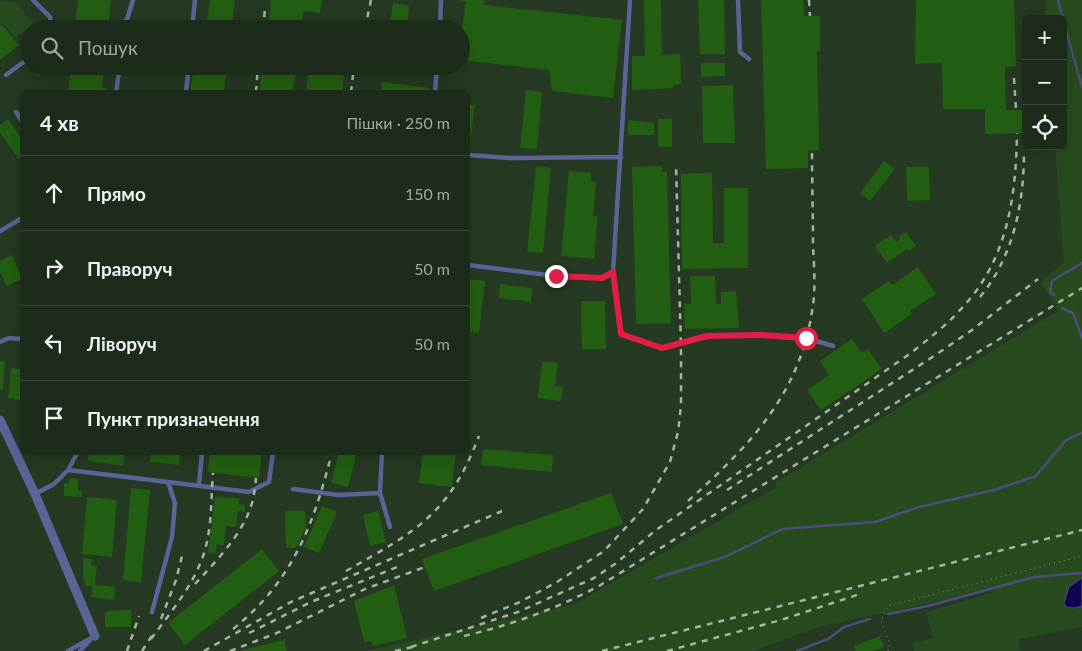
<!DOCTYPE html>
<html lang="uk">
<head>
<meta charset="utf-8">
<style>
	:root { --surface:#1c2b1a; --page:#253323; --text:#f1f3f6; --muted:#a0a7a2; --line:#3a4739 }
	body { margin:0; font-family:Lato,sans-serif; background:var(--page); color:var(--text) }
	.controls { position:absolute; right:15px; top:15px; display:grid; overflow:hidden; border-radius:8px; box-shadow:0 5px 20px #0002 }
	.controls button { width:45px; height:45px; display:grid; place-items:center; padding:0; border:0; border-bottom:1px solid var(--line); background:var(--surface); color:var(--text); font:25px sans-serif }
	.stop { position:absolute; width:15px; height:15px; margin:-11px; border:4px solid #e11d48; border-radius:50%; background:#fff }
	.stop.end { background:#e11d48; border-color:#fff; box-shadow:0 1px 5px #0008 }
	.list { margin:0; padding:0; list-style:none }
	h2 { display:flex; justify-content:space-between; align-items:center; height:65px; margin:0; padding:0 20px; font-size:21px }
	h2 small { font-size:16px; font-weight:400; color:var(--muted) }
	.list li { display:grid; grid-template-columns:32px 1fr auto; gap:15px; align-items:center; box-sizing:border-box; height:75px; padding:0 20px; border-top:1px solid var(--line) }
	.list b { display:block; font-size:19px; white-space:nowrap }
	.list em { font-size:16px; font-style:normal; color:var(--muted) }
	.icon { flex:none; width:28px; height:28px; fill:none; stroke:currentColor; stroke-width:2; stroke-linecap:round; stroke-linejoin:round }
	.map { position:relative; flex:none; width:1082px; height:651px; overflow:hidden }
	.search { position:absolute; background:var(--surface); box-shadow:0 5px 20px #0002; left:20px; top:20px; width:450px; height:55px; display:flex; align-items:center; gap:12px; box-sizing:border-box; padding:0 18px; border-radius:28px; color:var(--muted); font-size:19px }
	.panel { position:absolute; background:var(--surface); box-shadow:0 5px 20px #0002; left:20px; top:90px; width:450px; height:365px; border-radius:8px }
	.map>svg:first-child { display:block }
</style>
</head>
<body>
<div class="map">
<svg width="1082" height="651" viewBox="0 0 1082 651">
	<rect width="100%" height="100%" fill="#263922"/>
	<path fill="#274b1f" d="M0 0 17 3 33 24 15 38 3 23 0 25Z
		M1045 0H1082V627L1019 639 1020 651H914L913 643 933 638 926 612 991 593 995 589 819 627 754 651H366L575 604 777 487 775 483 1058 311 1041 282 1064 262 1055 146H1063V19H1046Z"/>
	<path fill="#0e034f" stroke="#4f4b7c" d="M1082 578V606L1074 608 1066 607 1064 603 1069 587Z"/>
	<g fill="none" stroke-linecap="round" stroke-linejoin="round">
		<path stroke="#4f4b7c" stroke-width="2.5" d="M1058 0 1063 19
			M1063 19 1082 87
			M1054 295 1050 291 1052 281 1082 263
			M1062 308 1073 313 1082 338
			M656 578 725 557 782 529 875 522 919 507 994 490 1036 476 1066 440 1082 433
			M888 614 928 606 1034 577 1082 573
			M797 651 828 639 844 627 870 619"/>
	</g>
	<path fill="#235f12" d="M78 0H111L108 29H75Z
		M210 0H235L231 29H198L199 20 207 21Z
		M271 0H322L320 13 303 11 301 29H268Z
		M457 0H484V5L622 20 613 98 552 91 549 70 461 60V33L466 2Z
		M644 0H661L662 55 680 54 681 84 673 85V88L632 90V56H645Z
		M698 0H724L725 54H700Z
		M761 0H803L804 16H820V52L817 51 819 150 808 151V168L766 169Z
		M916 0H1014L1016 66 1005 67 1006 110H1024V133L985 134V109H943L942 63 915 64Z
		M393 3 409 5 407 29H389Z
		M314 24 346 27V29H313Z
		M2 25 19 45 0 60V27Z
		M701 63H725V76L701 77Z
		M71 66H104L102 88 107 89V92H68Z
		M194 66H227L224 92H190Z
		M263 66H296L293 92H259Z
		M309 66H345L342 92H306Z
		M382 82 429 88 428 92H381Z
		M733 85 735 143H703L702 86Z
		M526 90 542 92 537 149 520 148Z
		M468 105H475L469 151H468Z
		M8 119 22 139V163L0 133V125Z
		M658 119H672V147H658Z
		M628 120 654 123V135H628Z
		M884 161 895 169 870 201 860 193Z
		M536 166 551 168 543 253 527 252Z
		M662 166V172H667L671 323 636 324 632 167Z
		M906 167H929L930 200 907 201Z
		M569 171 591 173V181L596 182 593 216H598L594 259 561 256Z
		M712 173 713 243H724V188H748V268L682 269 681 174Z
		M906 232 916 246 909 251 907 249 887 263 875 246 891 235 896 242 900 239 899 237Z
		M12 255 22 279 7 286 0 272V261Z
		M918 267 936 294 910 311 912 314 884 333 862 299 889 281 892 285Z
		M690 276H715L716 304H721V292L736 291 739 328 685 329 684 304H691Z
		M468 279 485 281 479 333 468 332Z
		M500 284 532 288 531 302 499 298Z
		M581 301H605L606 349H582Z
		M852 339 862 353 868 349 882 369 821 410 807 390 829 375 820 361Z
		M21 360 22 400 8 398 11 368 20 369Z
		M0 361H5L3 390 0 389Z
		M542 361 558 363 555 386 563 387 561 401 538 398Z
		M483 449 553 455 552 472 481 465Z
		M89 452H125L123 466 88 461Z
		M151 452H180L179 465 150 462Z
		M210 452H262L259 478 208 472Z
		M339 452H357L348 487 331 483Z
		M423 452H456L452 487 419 483Z
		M69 478 78 479V491H82V497L64 496V483L69 484Z
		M131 488 150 490 141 582 123 580Z
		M611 493 623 524 434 591 422 559Z
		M87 497 117 500 112 557 82 554Z
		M215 497 239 498V504L245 505V512L238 511 236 527 226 526 224 545 217 544 215 554 208 553Z
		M322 506 337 512 319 553 304 547Z
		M285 511H305L306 528 296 548H286Z
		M378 511 386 542 370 546 363 515Z
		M262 549 279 571 185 645 168 623Z
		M83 558 92 559 91 565 97 566 95 585 115 587 114 600 91 597 93 586H86L83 577Z
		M394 585 407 638 373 646 371 641 364 642 354 601Z
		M131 610V627H105V611Z
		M880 636 884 647 874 651H856L854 646Z
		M284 640 287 651H243V650Z"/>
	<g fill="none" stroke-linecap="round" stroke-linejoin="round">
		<path stroke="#839380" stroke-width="1" stroke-dasharray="1 4" stroke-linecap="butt" d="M888 651 890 644 881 621 888 606 1082 556"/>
		<path stroke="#5a6498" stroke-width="4.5" d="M33 0 50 17 52 29
			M738 0 740 52 749 59
			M124 29 133 0
			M192 29 195 0
			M440 29 441 0
			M6 75 29 58
			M116 92 120 66
			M186 92 189 66
			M435 92 437 66
			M16 112 22 121
			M468 155 510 158 621 157
			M0 231 22 218
			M468 265 556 276 602 278 613 272 630 0
			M613 272 621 334 662 348 707 336 760 335 810 339 833 346
			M0 342 9 338 22 339
			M382 452 380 493 390 527
			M68 470 78 452
			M168 482 249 492 269 482 273 452
			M199 485 202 452
			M293 489 338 495 380 493
			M35 494 54 484 68 470 168 482 175 503 172 537 152 612
			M68 651 95 636
			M80 651 90 640"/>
		<path stroke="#5a6498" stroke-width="9" d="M0 420 35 494 95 636"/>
		<path stroke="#a5b4a2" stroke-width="2.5" stroke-dasharray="6 6" stroke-linecap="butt" d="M809 0 810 16
			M263 29 265 9
			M365 29 371 0
			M1014 78 1016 110
			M256 92 258 66
			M351 92 354 66
			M980 297C1014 256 1024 202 1024 151
			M727 490 934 356 972 330 1038 279
			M688 501C754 442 805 388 814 296 815 279 814 262 813 246 813 214 812 182 812 151
			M346 571C416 531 449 515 479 436
			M195 584C215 562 240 537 250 509 254 499 255 488 256 478
			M481 618 520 602 557 582 604 551 643 509 670 462 678 432 681 406V347L676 166
			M161 619 176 580 183 552
			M233 629C293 581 314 524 332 452
			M249 633 311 602 397 567
			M464 636C511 625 556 609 599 586L1082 288
			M151 639C172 610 197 582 206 546 212 523 211 496 213 473
			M411 647 518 612 594 578 615 564 656 530 911 353C928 339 946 326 960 310 1007 262 1016 198 1017 133
			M127 651 139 616
			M142 651 153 634
			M204 651 291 602 502 511
			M230 651 277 633 365 589 425 567
			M395 651 417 646
			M602 651 1082 530
			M667 651 781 620 857 595"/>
	</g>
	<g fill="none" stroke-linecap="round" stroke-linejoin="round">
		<path stroke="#e11d48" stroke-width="6" d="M556 276 602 278 613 272 621 334 662 348 707 336 760 335 806 338"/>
	</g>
</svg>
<div class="controls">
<button>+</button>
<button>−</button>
<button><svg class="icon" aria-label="locate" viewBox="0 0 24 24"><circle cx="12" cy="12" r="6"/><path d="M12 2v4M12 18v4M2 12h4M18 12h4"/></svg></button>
</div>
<div class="stop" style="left:806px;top:338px"></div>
<div class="stop end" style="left:556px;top:276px"></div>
<div class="search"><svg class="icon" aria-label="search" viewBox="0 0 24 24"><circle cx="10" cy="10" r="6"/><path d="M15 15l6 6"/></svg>Пошук</div>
<section class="panel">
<h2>4 хв<small>Пішки · 250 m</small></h2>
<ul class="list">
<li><svg class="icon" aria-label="ahead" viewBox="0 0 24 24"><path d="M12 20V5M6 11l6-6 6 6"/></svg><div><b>Прямо</b></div><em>150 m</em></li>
<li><svg class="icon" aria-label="right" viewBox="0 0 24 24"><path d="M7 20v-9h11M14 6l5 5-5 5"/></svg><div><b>Праворуч</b></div><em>50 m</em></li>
<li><svg class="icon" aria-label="left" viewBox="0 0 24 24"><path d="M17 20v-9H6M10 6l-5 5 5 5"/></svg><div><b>Ліворуч</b></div><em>50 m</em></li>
<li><svg class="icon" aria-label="arrive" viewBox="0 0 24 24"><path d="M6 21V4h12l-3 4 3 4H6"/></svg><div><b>Пункт призначення</b></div></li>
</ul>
</section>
</div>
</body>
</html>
